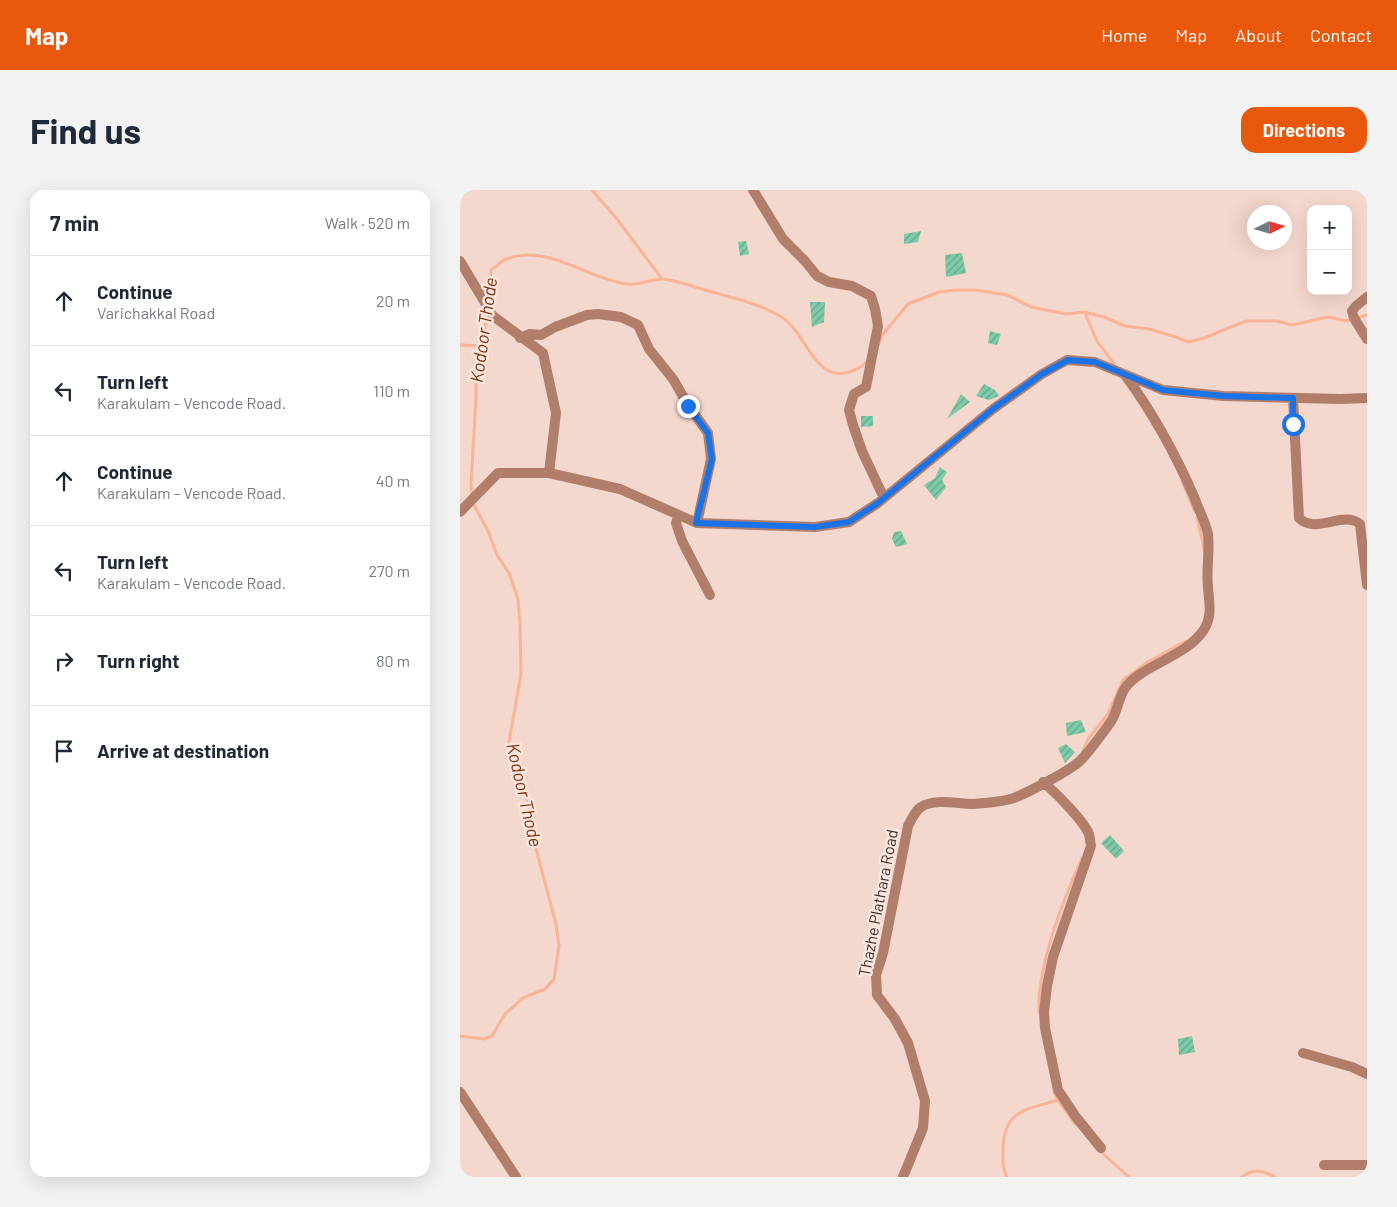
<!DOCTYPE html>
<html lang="en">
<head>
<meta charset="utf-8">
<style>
	:root { --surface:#fff; --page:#f2f2f3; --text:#1f2937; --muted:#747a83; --line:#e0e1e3; --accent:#ea580c }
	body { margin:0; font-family:Barlow,sans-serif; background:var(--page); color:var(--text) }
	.controls { position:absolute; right:15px; top:15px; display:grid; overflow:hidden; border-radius:10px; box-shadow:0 5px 20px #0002 }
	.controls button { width:45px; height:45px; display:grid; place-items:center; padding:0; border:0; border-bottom:1px solid var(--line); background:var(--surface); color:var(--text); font:25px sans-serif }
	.compass { position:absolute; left:787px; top:15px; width:45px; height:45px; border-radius:50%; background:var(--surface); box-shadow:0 5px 20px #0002; rotate:85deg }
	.stop { position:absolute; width:15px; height:15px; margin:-11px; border:4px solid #1a73e8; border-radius:50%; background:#fff }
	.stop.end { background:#1a73e8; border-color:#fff; box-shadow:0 1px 5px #0008 }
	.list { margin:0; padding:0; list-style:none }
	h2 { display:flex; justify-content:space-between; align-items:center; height:65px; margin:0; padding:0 20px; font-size:21px }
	h2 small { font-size:16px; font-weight:400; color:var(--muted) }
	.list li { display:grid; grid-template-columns:32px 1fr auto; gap:15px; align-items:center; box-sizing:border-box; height:90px; padding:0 20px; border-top:1px solid var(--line) }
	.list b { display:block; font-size:19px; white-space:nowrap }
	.list p { margin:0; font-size:16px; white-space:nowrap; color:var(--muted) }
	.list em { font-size:16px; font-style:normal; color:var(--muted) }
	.icon { flex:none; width:28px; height:28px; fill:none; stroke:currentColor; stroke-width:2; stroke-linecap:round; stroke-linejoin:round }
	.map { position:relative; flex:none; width:907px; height:987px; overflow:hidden; border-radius:15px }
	header { display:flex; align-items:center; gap:30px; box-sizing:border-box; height:70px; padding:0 25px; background:var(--accent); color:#fff }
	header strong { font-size:24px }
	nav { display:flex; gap:28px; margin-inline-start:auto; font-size:18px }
	.intro { display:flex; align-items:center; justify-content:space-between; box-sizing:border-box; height:120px; padding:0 30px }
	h1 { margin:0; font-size:35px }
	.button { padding:12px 22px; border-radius:15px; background:var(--accent); color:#fff; font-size:18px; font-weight:700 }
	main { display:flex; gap:30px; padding:0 30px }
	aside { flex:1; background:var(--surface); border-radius:15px; box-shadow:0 5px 20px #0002 }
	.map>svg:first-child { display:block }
</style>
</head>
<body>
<header>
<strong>Map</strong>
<nav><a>Home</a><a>Map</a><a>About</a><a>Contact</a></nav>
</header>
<div class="intro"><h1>Find us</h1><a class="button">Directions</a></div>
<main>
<aside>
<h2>7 min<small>Walk · 520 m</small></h2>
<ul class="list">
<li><svg class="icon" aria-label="ahead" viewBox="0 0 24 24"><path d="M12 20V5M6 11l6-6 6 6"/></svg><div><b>Continue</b><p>Varichakkal Road</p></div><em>20 m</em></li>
<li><svg class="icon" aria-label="left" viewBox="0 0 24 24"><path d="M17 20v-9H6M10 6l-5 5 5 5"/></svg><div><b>Turn left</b><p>Karakulam - Vencode Road.</p></div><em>110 m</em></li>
<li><svg class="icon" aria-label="ahead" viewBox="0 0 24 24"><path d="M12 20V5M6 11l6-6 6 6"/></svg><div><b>Continue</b><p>Karakulam - Vencode Road.</p></div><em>40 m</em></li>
<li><svg class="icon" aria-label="left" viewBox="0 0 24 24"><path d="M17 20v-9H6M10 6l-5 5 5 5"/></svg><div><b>Turn left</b><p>Karakulam - Vencode Road.</p></div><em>270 m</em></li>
<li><svg class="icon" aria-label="right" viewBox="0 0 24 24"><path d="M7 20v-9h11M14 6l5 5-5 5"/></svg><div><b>Turn right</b></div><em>80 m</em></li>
<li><svg class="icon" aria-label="arrive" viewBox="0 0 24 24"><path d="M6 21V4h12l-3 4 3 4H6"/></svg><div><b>Arrive at destination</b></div></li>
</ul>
</aside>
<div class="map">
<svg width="907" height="987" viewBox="0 0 907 987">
	<defs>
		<pattern id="building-hatch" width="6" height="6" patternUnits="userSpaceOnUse" patternTransform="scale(1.25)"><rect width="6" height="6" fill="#7dcba9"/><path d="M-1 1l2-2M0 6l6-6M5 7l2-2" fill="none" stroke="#68a58a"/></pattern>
	</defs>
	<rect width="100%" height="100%" fill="#f4d7cd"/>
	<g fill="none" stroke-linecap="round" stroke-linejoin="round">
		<path stroke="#fbb398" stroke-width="3" d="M132 0 157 29 202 89
			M28 113 31 80C36 77 41 71 46 69 87 53 127 89 167 94 179 96 192 88 204 89 218 91 232 96 245 100 273 108 294 112 320 126 347 141 354 196 392 181 398 178 403 177 407 171
			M625 123 637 151 657 178
			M419 154 423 144 448 114 479 102 495 100H515L547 105 571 117 606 124 624 122 644 127 665 136 689 139 716 147 728 152 744 148 786 131H817L832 135 868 127 886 131 907 125
			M0 155 22 156
			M722 291 735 322
			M12 307 11 295 16 207V181L24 147 27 122
			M737 328 743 353 744 361
			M622 563 628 549 648 524 663 490 688 472 726 451
			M579 822C577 777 603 710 622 668
			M0 846 24 849 32 846 45 824 63 808 85 799 94 789 99 756 96 734 76 659 67 607 55 575 49 552 61 484 60 433 58 409 49 383 37 365 28 341 13 313
			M594 902 598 910 615 934
			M640 961 669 987
			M547 987C542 978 543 970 543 960 544 919 566 920 598 910
			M782 987C794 978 802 980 815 987"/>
	</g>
	<path fill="url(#building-hatch)" d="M461 41 458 52 444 54V44Z
		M286 51 289 64 280 66 278 52Z
		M502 63 506 83 486 87 485 65Z
		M350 112H365L364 132 352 137Z
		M530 141 541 144 537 155 528 153Z
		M524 194 535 200 539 206 529 210 516 206Z
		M501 204 510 212 487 229Z
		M401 226H413V236L401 237Z
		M480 277 487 282 482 290 486 297 476 310 464 295 475 288Z
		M441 341 447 354 436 357 432 349 434 342Z
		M621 530 626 542 607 546 606 533Z
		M606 554 615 562 605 573 598 558Z
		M650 645 664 661 656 669 641 653Z
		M732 846 735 862 719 865 718 849Z"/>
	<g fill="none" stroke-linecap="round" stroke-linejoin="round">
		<path stroke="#b07e6b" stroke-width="10" d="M293 0 323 49 345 71 357 86 369 92 392 96 411 106 415 119 418 136 406 197 394 204 389 220 393 235 402 261 424 308
			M0 71 33 126 83 163 96 223 89 283
			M907 107 896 116 892 121 894 128 907 149
			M60 148 70 144 81 145 95 137 127 125 138 124 161 127 178 135 189 159 213 189 228 215 248 243 251 269 237 333
			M833 208 839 328C856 345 883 320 900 334L907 395
			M0 322 38 283H89L160 299 237 333 355 337 389 332 418 313 533 219 582 184 607 170 635 172 703 200 764 206 880 209 907 208
			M218 326 216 333 222 351 250 405
			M583 592C595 602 623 630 629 644 630 647 630 652 631 656L593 767 587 796 584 822 585 838 598 900 616 927 641 958
			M843 863 892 877 907 884
			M0 902 56 987
			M864 975H907
			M443 987 463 938 465 911 448 853 435 829 417 805 416 785 423 763 448 636C451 630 455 621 461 617 476 608 497 614 513 614 526 613 542 612 554 608 569 602 609 581 620 571 631 560 641 545 650 533 657 524 658 509 665 498 683 474 724 468 743 441 753 427 749 412 748 397 746 379 750 362 748 344 745 331 739 321 735 309 716 265 693 223 665 185"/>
	</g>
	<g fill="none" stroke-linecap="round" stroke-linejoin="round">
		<path stroke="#1a73e8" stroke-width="6" d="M228 216 248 243 252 269 236 333 355 337 389 332 418 313 533 219 582 184 608 170 635 172 703 200 764 206 833 208V234"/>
	</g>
	<g text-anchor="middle" stroke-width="5" stroke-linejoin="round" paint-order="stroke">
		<g font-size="16" fill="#3d322e" stroke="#fde6dd">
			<text transform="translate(418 713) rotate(-79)" y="6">Thazhe Plathara Road</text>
		</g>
		<g font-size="18" font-style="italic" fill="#84310b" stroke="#fde6dd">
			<text transform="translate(24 140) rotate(-82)" y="6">Kodoor Thode</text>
			<text transform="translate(64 605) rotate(77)" y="6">Kodoor Thode</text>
		</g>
	</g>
</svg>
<div class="controls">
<button>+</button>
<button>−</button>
</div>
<svg class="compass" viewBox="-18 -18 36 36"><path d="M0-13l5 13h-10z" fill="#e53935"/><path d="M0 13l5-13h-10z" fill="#747a83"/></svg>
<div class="stop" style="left:833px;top:234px"></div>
<div class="stop end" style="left:228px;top:216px"></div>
</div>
</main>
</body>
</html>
